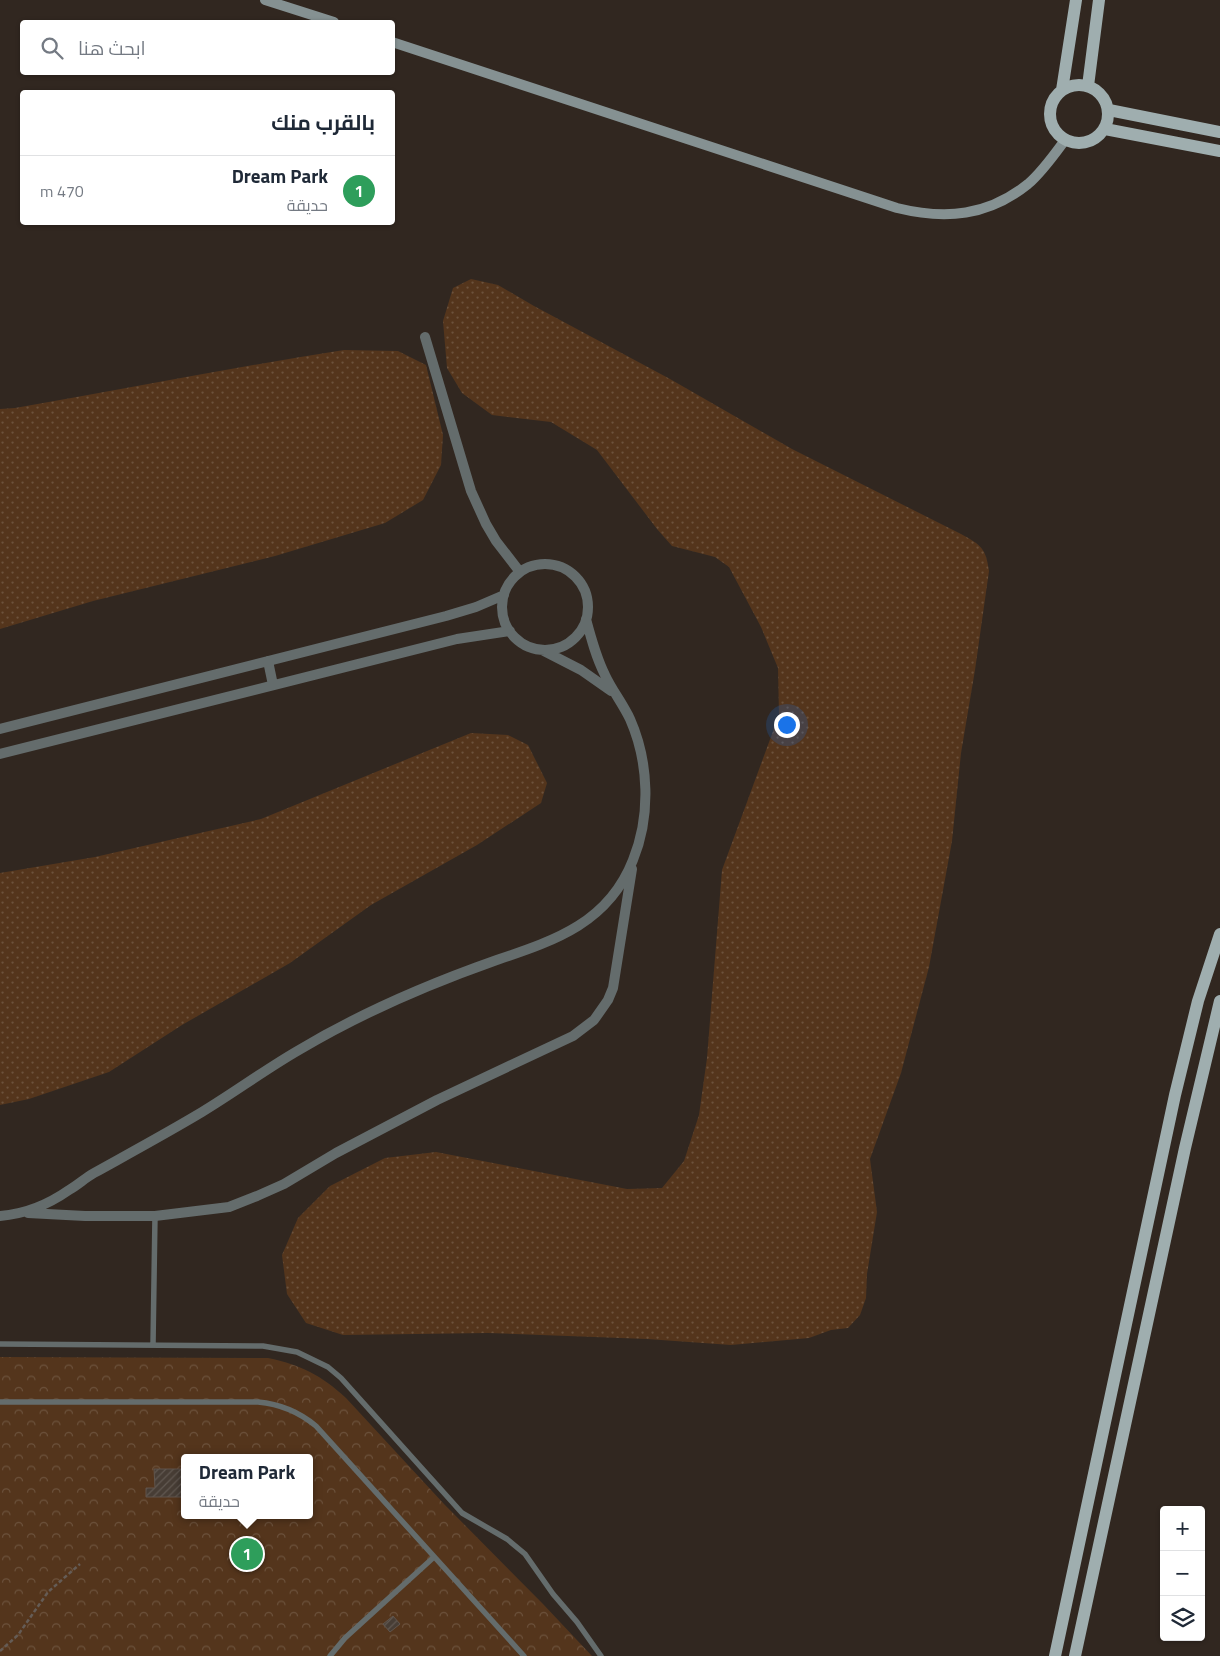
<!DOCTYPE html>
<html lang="ar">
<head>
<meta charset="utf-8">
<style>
	:root { --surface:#fff; --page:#f2f2f3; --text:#1f2937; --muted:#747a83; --line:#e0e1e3; --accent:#36727e }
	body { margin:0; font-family:"Titillium Web",Cairo,sans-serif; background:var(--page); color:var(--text); direction:rtl }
	.controls { position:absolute; right:15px; bottom:15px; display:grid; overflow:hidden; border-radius:5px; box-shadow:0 1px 4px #0004 }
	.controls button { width:45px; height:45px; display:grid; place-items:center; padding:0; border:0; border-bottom:1px solid var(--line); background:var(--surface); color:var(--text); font:25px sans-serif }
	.you { position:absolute; left:786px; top:724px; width:18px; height:18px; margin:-12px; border:4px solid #fff; border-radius:50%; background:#1a73e8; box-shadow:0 0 0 8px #1a73e833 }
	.badge { display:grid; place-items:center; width:32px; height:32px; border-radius:50%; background:var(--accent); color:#fff; font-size:16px; font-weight:700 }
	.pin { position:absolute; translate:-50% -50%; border:2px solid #fff; box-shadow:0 1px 5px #0006 }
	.popup { position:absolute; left:181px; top:1454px; width:132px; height:65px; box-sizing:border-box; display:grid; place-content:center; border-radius:5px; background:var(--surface); filter:drop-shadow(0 1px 4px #0005); font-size:16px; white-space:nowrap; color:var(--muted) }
	.popup b { font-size:19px; color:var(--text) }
	.popup::after { content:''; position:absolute; left:50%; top:100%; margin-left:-10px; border:10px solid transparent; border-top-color:var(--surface) }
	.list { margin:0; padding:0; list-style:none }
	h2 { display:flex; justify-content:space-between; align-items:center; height:65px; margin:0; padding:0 20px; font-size:21px }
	h2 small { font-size:16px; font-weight:400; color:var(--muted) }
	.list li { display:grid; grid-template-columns:32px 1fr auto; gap:15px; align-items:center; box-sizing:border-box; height:70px; padding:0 20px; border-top:1px solid var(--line) }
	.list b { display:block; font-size:19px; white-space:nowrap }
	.list p { margin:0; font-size:16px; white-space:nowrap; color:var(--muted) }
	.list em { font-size:16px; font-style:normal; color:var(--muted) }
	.icon { flex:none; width:28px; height:28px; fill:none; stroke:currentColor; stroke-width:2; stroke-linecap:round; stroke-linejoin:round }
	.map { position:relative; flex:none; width:1220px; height:1656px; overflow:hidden; direction:ltr }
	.search { position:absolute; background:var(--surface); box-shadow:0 1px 4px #0004; left:20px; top:20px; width:375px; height:55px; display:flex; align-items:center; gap:12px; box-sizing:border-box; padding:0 18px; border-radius:5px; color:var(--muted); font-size:19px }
	.panel { position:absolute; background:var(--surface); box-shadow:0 1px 4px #0004; left:20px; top:90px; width:375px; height:135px; border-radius:5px; direction:rtl }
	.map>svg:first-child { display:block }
</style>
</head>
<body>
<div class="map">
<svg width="1220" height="1656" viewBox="0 0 1220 1656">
	<defs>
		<pattern id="grass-dots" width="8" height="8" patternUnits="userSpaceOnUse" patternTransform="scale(1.25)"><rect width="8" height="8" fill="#54351c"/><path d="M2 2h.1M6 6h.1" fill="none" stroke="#6c523c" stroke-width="1.8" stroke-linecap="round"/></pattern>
		<pattern id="park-crowns" width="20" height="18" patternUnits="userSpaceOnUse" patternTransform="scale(1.25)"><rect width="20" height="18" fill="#54351c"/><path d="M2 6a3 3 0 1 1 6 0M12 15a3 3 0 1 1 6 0" fill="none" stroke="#6c523c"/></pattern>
		<pattern id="building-hatch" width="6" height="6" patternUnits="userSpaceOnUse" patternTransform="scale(1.25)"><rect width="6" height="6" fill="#473d35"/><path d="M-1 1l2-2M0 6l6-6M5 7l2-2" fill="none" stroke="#615851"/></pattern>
	</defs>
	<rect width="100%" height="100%" fill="#312720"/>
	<path fill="url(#grass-dots)" d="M471 279 498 285 534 306 670 379 792 449 961 534C981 545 986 548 989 571L975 670 961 753 952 841 929 967 901 1073 870 1159 877 1212 867 1274 866 1298 860 1315 848 1328 831 1330 809 1338 731 1345 647 1339 488 1333 343 1335 306 1323 287 1294 282 1255 298 1218 330 1186 385 1158 436 1152 627 1189 662 1188 684 1161 699 1115 707 1058 722 870 779 715 778 668 761 627 729 567 715 557 672 546 657 529 597 450 551 422 492 415 462 393 447 368 443 321 453 288Z
		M344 350 398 351 426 365 443 435 441 465 423 500 385 523 275 556 93 601 0 629V409L15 408C125 389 234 367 344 350Z
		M471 733 508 735 528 745 547 783 541 803 477 845 371 905 290 963 182 1025 109 1072 29 1099 0 1105V873L95 857 261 819Z"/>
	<path fill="url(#park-crowns)" fill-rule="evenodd" d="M0 1357 268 1358C301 1365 321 1375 346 1398L444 1504 543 1604 592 1656H0ZM184 1458H310V1515H184Z"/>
	<path fill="url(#building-hatch)" stroke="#60554d" d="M154 1469H184V1497H146V1488H155Z
		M393 1616 400 1624 390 1632 383 1624Z"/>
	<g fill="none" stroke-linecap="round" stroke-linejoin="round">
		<path stroke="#655c56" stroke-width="2.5" stroke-dasharray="4 2.5" stroke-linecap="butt" d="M0 1651 18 1635 48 1592 80 1564"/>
		<path stroke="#646c6c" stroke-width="5.5" d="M0 1344 263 1346 297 1352 328 1367 341 1378 462 1513 507 1539 525 1554 553 1594 577 1622 601 1656
			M153 1345 155 1216
			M0 1402H258C280 1404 298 1411 316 1426L524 1656
			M330 1656 345 1638 434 1557"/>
		<path stroke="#646c6c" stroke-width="10" d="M425 337 471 491 486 524 496 541 520 572
			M502 607a43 43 0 1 1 86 0a43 43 0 1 1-86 0Z
			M544 651 581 670 611 691
			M268 661 273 685
			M0 729 446 616 476 607 504 595
			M0 754 457 639 510 631
			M28 1213 85 1216H155L229 1207 257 1196 284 1184 336 1153 437 1100 573 1036 594 1020 608 1000 613 988 632 869
			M0 1216C25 1214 49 1204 69 1190 78 1185 85 1178 94 1173 130 1153 167 1133 202 1112 235 1092 266 1069 299 1050 361 1013 426 985 494 961 553 941 608 924 633 860 651 816 649 762 630 719 623 704 612 690 605 675 596 657 591 638 586 619"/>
		<path stroke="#859192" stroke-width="10" d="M265 0 334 22
			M392 42 897 208C946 220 988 216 1028 184 1042 172 1054 155 1065 140"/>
		<path stroke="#9faeaf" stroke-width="12" d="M1050 114a29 29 0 1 1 58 0a29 29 0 1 1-58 0Z
			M1088 86 1099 0
			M1062 90 1076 0
			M1109 110 1220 132
			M1105 129 1220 151
			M1055 1656 1175 1095 1198 1001 1220 934
			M1075 1656 1185 1148 1220 1001"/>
	</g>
</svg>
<div class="controls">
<button>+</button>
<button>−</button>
<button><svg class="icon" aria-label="layers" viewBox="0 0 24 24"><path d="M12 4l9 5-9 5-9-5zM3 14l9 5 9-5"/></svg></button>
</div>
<div class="you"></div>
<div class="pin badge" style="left:247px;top:1554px;background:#2e9e5b">1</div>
<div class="popup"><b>Dream Park</b>حديقة</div>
<div class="search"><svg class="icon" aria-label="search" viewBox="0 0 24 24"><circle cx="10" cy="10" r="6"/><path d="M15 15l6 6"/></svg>ابحث هنا</div>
<section class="panel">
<h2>بالقرب منك<small></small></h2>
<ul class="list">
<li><span class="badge" style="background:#2e9e5b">1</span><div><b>Dream Park</b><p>حديقة</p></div><em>470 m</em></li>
</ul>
</section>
</div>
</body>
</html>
